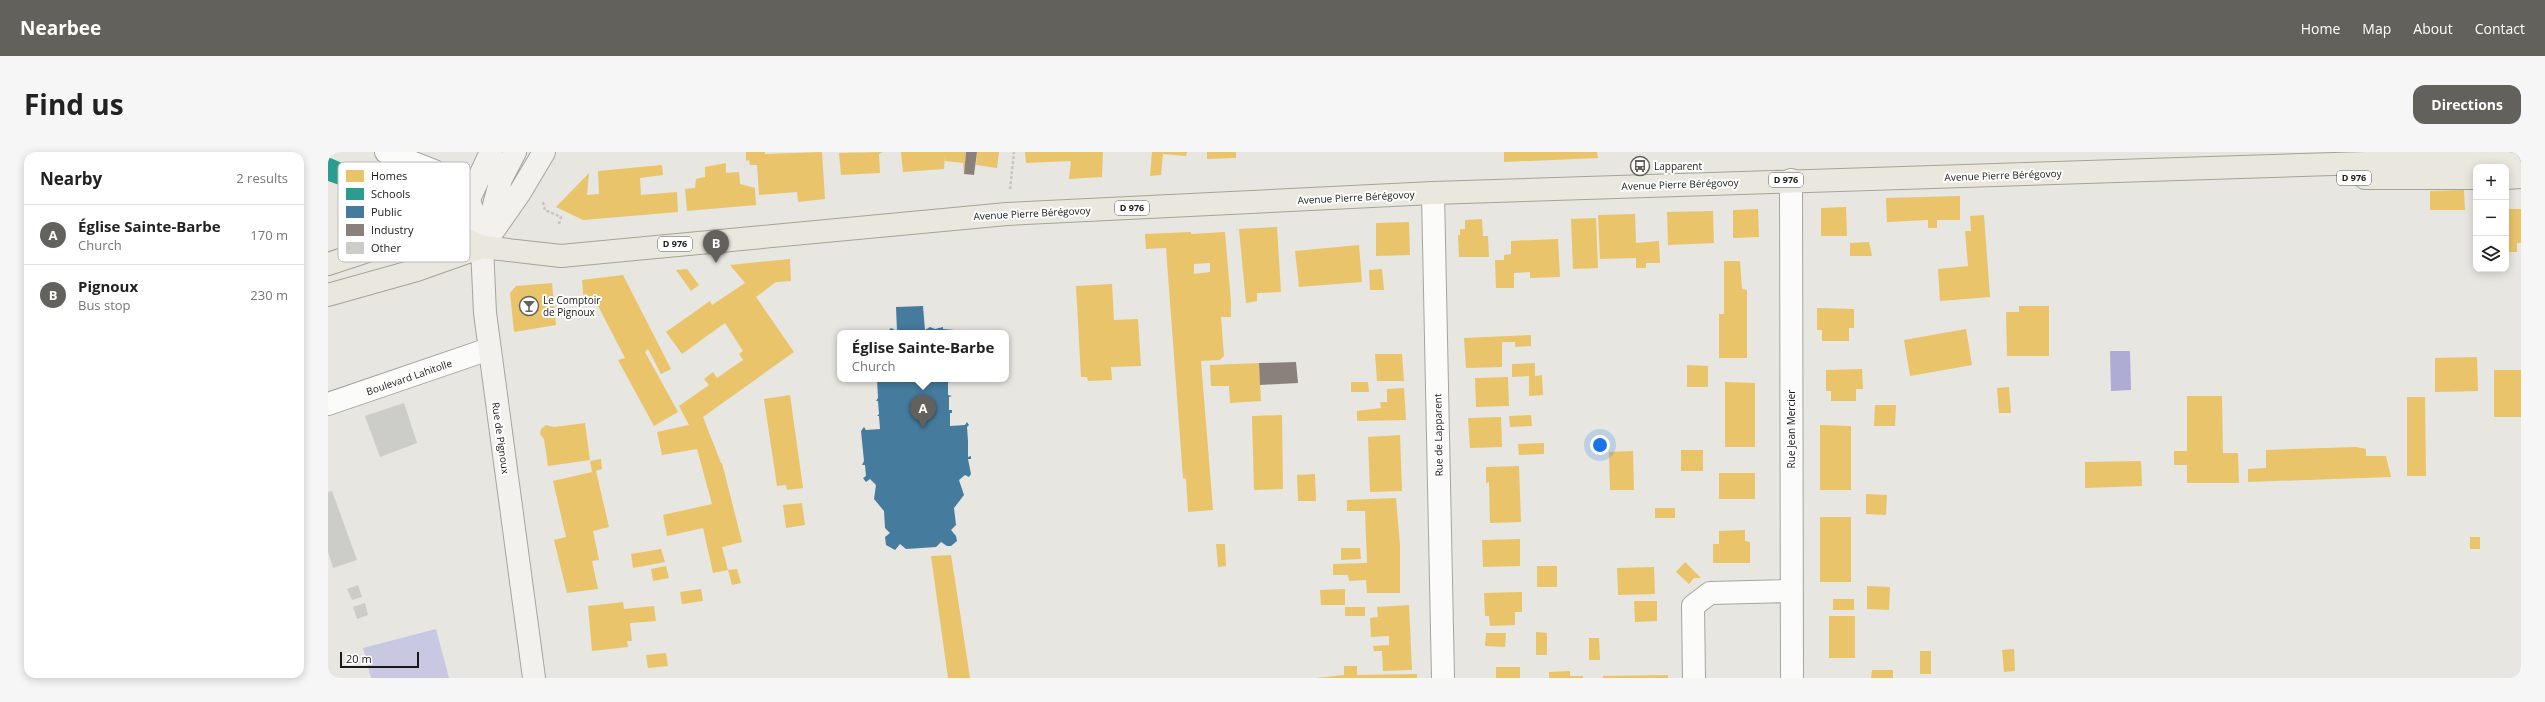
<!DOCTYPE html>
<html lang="en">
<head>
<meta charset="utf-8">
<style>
	:root { --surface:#fff; --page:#f6f6f6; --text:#222; --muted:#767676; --line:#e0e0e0; --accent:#62615c }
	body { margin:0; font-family:"Open Sans",sans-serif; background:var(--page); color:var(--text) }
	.controls { position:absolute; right:12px; top:12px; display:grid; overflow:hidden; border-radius:8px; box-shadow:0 2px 10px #0003 }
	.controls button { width:36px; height:36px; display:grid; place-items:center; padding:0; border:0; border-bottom:1px solid var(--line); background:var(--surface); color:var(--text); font:20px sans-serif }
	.scale { position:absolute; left:12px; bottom:10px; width:79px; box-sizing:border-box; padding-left:4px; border:2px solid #1a1915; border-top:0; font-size:11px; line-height:14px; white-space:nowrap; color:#1a1915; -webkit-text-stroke:3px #fff; paint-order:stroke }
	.you { position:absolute; left:1272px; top:293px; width:14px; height:14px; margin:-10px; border:3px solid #fff; border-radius:50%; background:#1a73e8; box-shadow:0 0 0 6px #1a73e833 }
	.badge { display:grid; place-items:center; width:26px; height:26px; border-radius:50%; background:var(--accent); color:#fff; font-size:13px; font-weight:700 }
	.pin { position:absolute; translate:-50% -33px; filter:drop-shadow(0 1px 2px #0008) }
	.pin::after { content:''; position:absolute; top:21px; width:14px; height:12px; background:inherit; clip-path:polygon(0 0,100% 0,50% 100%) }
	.popup { position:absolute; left:509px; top:178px; width:172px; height:52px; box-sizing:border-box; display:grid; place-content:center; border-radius:8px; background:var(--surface); filter:drop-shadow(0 1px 3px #0005); font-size:13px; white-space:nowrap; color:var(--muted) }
	.popup b { font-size:15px; color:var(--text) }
	.popup::after { content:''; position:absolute; left:50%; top:100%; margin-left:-8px; border:8px solid transparent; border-top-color:var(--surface) }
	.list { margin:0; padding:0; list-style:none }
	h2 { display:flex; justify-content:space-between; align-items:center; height:52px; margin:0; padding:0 16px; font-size:17px }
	h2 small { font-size:13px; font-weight:400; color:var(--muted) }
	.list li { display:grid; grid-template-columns:26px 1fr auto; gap:12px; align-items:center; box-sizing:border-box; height:60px; padding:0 16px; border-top:1px solid var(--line) }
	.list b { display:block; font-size:15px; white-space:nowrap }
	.list p { margin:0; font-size:13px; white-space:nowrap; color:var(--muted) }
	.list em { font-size:13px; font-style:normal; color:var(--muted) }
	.icon { flex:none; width:22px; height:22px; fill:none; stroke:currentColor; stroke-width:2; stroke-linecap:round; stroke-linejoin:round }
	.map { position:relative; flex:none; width:2193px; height:526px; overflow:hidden; border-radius:12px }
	header { display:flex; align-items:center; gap:24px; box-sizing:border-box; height:56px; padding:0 20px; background:var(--accent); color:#fff }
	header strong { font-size:19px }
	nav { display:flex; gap:22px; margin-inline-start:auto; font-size:14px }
	.intro { display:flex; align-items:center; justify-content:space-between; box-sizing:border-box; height:96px; padding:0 24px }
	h1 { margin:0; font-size:28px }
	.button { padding:10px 18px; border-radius:12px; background:var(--accent); color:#fff; font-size:14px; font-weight:700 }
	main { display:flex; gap:24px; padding:0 24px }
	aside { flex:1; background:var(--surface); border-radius:12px; box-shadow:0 2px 10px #0003 }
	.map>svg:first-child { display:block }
</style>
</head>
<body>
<header>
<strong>Nearbee</strong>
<nav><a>Home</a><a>Map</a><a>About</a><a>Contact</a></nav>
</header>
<div class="intro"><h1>Find us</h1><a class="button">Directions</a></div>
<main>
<aside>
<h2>Nearby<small>2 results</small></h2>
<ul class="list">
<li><span class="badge">A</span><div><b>Église Sainte-Barbe</b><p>Church</p></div><em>170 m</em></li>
<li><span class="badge">B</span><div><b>Pignoux</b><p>Bus stop</p></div><em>230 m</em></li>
</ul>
</aside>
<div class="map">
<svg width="2193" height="526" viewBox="0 0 2193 526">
	<rect width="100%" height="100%" fill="#e7e6e1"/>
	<path fill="#c9c8e3" d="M108 477 121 526H43L35 496Z"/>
	<path fill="#aeabd5" d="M1782 199H1802L1803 238 1783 239Z"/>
	<path fill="#e9c46a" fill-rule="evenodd" d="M418 0H437V2L494 0 497 47 470 50 469 40 431 43 429 13H422L421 8 418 9Z
		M555 0 551 2 552 21 513 23 511 1Z
		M573 0H638L636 22 635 11 617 9V4L616 17 575 20Z
		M649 0H671L669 16 648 13Z
		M697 0H775L774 25 741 27 743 9 698 11Z
		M824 0H859L858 4 835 2 833 23 822 24Z
		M879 0H908V6L879 7Z
		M1176 0H1269L1270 6 1176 10Z
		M398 11V21L411 20 412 32 427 36 428 53 359 59 357 37 367 36 368 27 377 25V15Z
		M334 13 335 23 312 26 313 43 349 40 350 60 255 68 228 55 261 21 259 43 271 42 270 19Z
		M2136 38 2137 58H2102V39Z
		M1632 44V68H1609V76H1600V68L1559 70 1558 46Z
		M1518 55 1519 84H1493V56Z
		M1430 57 1431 85 1405 86V58Z
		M2179 57H2193V91H2189V100H2179Z
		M1385 59 1386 91 1340 93 1339 60Z
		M1307 62 1308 91 1331 89 1332 111H1318V116H1308V106L1272 107 1270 63Z
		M1656 63 1662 145 1612 149 1610 117 1640 114 1637 79H1643L1642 64Z
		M1268 66 1270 116 1245 117 1243 67Z
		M1154 67 1155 84H1160L1161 105H1131L1130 83H1132V77H1137V68Z
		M1081 70 1082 103 1048 104V71Z
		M949 75 953 140 929 141V149L918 151 911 77Z
		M863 80V82L897 80 903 150V165H893L896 204 892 208 873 209 885 358 860 360 858 327 855 326 838 96 818 97 817 82ZM882 111V120L866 122V112Z
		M1230 87 1232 125 1202 126V120L1186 121V136H1168L1167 108H1176V103L1183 102V89Z
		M1541 90 1544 104H1522V91Z
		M1031 93 1034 130 971 135 967 99Z
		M462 107 463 129 448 130 428 145 466 200 375 265 393 311H394L414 390 394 395 400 418 385 421 375 376 339 384 335 363 384 352 369 297 334 303 329 280 361 273 351 254 381 233 376 227 385 220 389 226 415 208 411 202 415 199 397 171 354 202 338 180 382 149 384 153 417 131 402 113Z
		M1396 109H1412L1414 137 1419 138V206H1391V162H1396Z
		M359 117 371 133 363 139 348 118Z
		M1054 117 1056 138H1042L1041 118Z
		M295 123 343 217 333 222 320 197 317 200 350 260 326 274 290 208 297 206 268 150 256 151 254 128Z
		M224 131 228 173 186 180 182 141 188 134Z
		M784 132 786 168 810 167 813 214 783 215 784 228 760 229 759 225H753L748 134Z
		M1691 154H1721V204H1679L1678 160H1691Z
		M1489 156 1526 157V176H1521V189H1494V178H1489Z
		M1638 177 1644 213 1582 224 1576 188Z
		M1203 183V194L1187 195V190H1174V215L1138 216 1136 186Z
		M1047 202H1074L1076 229H1049Z
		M2149 205 2150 239 2107 240V206Z
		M931 211 933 249 902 251 901 234H883L882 213Z
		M1207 211V224L1214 223 1215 243 1201 244V224L1184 225V212Z
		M1359 213 1380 214V235H1359Z
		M1534 217 1535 237H1528V249H1503V239H1498V218Z
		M2166 218H2193V265H2166Z
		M1180 225 1181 254 1148 255 1147 226Z
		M1023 230H1040L1041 240H1023Z
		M1397 230 1427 231V295H1397Z
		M1681 235 1683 261H1671L1669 236Z
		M1076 236 1078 268 1029 269V259L1053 256 1052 250H1059V237Z
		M462 243 475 336 459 338 458 333 449 334 436 247Z
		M1859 244H1894L1895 301H1910L1911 331H1859V313H1846V299H1859Z
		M2079 245H2097L2098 324H2079Z
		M1547 253H1568L1567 274H1546Z
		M954 263 955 337 926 338 924 264Z
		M1203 263 1204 274 1182 275 1181 264Z
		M1173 265 1174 295 1142 296 1140 266Z
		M257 271 262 308 220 314 216 287 212 282 213 277 218 273 226 275Z
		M1492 273 1523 274V338H1492Z
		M1072 283 1074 339 1042 340 1040 285Z
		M1216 291V302L1191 303 1190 292Z
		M2028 295 2038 297V304H2058L2063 325 1920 330V317L1938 316V298Z
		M1353 298H1375V319H1353Z
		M1305 299 1306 338H1282L1281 300Z
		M273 307 274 317 268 319 281 375 265 379 271 408 264 409 270 437 239 441 226 388 238 385 225 329 264 320 262 309Z
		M1813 309 1814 334 1757 336V310Z
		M1191 314 1193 370 1162 371 1161 330 1158 331V315Z
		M1391 321H1427V347H1391Z
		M987 322 988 349H970L969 323Z
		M1538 342 1559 343 1558 363 1538 362Z
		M1068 346 1072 393V441H1039L1038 428 1021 429 1020 423H1005V412L1039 411 1037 359H1019V348Z
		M474 351 477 373 458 376 455 353Z
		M1327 356H1347V366H1327Z
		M1492 365H1523V430H1492Z
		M1417 378V389L1422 390V411H1385V392H1391V379Z
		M2142 385H2152V397H2142Z
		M1192 387V414L1155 415 1154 388Z
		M888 392H897L898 414 890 415Z
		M1013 396H1032L1033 407 1013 408Z
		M333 397 337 410 305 416 303 402Z
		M623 403 627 428 642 526H620L619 519 603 404Z
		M1357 410 1373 426H1366L1361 432 1348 420Z
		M338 414 341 426 325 429 323 417Z
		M1209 414H1229V435H1209Z
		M1326 415 1327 442 1290 443 1289 416Z
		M409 417 413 431 404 433 400 418Z
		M1539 434 1562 435 1561 458 1539 457Z
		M373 437 375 449 354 452 352 440Z
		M1017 437V453H993L992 438Z
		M1194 440V460H1187V473L1162 474 1161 464H1157L1156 441Z
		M1505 447H1526V458H1505Z
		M1306 449H1329V469L1307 470Z
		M295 450 296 457 326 454 328 469 302 471 304 489H299L300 495 264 499 260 454Z
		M1081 453 1084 518 1055 519 1054 499H1046L1045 494 1061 493V484L1043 485 1042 466 1050 465 1049 455Z
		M1017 455H1037V464H1017Z
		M1501 464H1527V506H1501Z
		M1208 480 1219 481V503H1208Z
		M1158 481H1178L1177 495 1157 494Z
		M1261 486H1271L1272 508H1261Z
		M1686 497 1687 519 1676 520 1674 498Z
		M1592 499H1603V522H1592Z
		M338 501 340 514 320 516 318 503Z
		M1016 514H1029V523L1089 522V526H988L1016 523Z
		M1168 515H1192V526H1168Z
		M1544 518H1565V526H1543Z
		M1242 519V524H1255V526H1221V520Z
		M1340 523V526H1275V524Z"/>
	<path fill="#2a9d8f" d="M0 5 57 29 53 77 30 84 34 41 0 29Z"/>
	<path fill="#457b9d" d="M595 154 597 178 602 175 607 177 615 175V177L626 178 629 181H558L563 176 569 179 568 155Z
		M549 227 622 228 620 231V243L624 244 621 245V258H624V261H622V274L637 273 639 270 641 273 639 275 640 289V305L643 304V307H640L643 322 641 325 637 323 631 328 636 343 626 356 628 373 623 378 628 384 629 389 623 394H619L613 390 608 395 578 397 572 392 567 398 558 393 557 385 562 381 557 376 556 359 546 347 548 333 542 327 538 330 535 326 538 324 537 313H534L536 309 533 279 536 275 538 278 552 277 551 264H549L551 262 550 249H548L550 246Z"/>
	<path fill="#8a817c" d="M638 0H649L646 23 636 22Z
		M968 210 970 231 932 233 931 211Z"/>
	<path fill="#ccccc8" d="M76 251 89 291 52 305 37 264Z
		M4 339 29 408 5 416 0 400V340Z
		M30 433 34 445 24 448 19 437Z
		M37 451 40 463 29 467 25 455Z"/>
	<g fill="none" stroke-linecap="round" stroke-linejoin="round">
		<g stroke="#a5a4a0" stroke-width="24">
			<path id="street" d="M58 0 106 19 141 47
				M1463 28 1464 526
				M1105 41 1115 526
				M0 252 161 197
				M1366 526 1365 454 1382 441 1463 439"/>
		</g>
		<g stroke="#a5a4a0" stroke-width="24">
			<path id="secondary" d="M141 47 154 95 157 161 206 526
				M109 74 141 47 163 0
				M159 79 173 27 187 0
				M154 95 191 42 216 0"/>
		</g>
		<g stroke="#a7a393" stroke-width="24">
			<path id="primary" d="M2037 26H2148
				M2178 26 2193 25
				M0 112 67 90 109 74 154 95 233 104 679 62 1105 41 2193 6
				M0 143 89 118 154 95"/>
		</g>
		<path stroke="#c6c5c3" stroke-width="2.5" stroke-dasharray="3 2" stroke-linecap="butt" d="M682 37 686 0
			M215 50 217 58 233 65 231 72"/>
		<use href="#street" stroke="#fbfbfa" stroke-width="22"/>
		<use href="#secondary" stroke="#f2f1ed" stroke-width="22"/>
		<use href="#primary" stroke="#eae7de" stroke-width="22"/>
	</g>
	<defs>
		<g id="bus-ring" transform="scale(1)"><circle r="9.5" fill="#fff" stroke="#62615c" stroke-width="1.5"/><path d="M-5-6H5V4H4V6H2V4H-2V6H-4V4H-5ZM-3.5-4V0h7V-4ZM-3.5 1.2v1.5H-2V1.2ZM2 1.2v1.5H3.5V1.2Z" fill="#62615c"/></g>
		<g id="bar-ring" transform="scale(1)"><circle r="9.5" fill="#fff" stroke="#62615c" stroke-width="1.5"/><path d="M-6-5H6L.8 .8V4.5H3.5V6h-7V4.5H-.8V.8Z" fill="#62615c"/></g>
	</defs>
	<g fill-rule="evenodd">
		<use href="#bus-ring" x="1312" y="14"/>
		<use href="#bar-ring" x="201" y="154"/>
	</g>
	<g text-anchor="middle" stroke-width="4" stroke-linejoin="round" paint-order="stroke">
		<g fill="#fff" stroke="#5f5e5b" stroke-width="1">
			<rect x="2009" y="19" width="34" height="14" rx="3"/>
			<rect x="1441" y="21" width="34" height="14" rx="3"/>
			<rect x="787" y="49" width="34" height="14" rx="3"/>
			<rect x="330" y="85" width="34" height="14" rx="3"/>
		</g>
		<g font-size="9" font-weight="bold" fill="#1a1915">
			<text x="2026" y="29">D 976</text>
			<text x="1458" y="31">D 976</text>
			<text x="804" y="59">D 976</text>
			<text x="347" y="95">D 976</text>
		</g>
		<g font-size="10" fill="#1a1915" stroke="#fff" text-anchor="start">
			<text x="1326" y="18">Lapparent</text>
			<text x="215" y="152">Le Comptoir<tspan x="215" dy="12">de Pignoux</tspan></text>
		</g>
		<g font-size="10" fill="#1a1915" stroke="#fff">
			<text transform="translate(1675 23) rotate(-2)" y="4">Avenue Pierre Bérégovoy</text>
			<text transform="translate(1352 32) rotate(-2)" y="4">Avenue Pierre Bérégovoy</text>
			<text transform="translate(1028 45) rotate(-3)" y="4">Avenue Pierre Bérégovoy</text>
			<text transform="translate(704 61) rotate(-3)" y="4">Avenue Pierre Bérégovoy</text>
			<text transform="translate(81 225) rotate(-19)" y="4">Boulevard Lahitolle</text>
			<text transform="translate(1463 277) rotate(-90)" y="4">Rue Jean Mercier</text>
			<text transform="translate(1110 283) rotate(-91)" y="4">Rue de Lapparent</text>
			<text transform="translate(173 286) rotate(82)" y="4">Rue de Pignoux</text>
		</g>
	</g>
	<rect x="10" y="10" width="132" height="100" rx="6" fill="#fff" stroke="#babab9" stroke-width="1"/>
	<rect x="18" y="18" width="18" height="12" fill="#e9c46a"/>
	<rect x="18" y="36" width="18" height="12" fill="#2a9d8f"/>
	<rect x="18" y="54" width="18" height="12" fill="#457b9d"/>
	<rect x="18" y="72" width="18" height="12" fill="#8a817c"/>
	<rect x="18" y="90" width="18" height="12" fill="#ccccc8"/>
	<g font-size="11" fill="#1a1915">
		<text x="43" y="28">Homes</text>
		<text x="43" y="46">Schools</text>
		<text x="43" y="64">Public</text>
		<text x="43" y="82">Industry</text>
		<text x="43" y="100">Other</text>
	</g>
</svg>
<div class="controls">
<button>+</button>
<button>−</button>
<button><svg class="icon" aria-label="layers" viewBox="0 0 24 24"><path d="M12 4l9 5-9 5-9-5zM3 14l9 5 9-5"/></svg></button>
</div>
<div class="scale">20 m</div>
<div class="you"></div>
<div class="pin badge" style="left:595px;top:276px">A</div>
<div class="popup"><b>Église Sainte-Barbe</b>Church</div>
<div class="pin badge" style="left:388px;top:111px">B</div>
</div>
</main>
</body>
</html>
